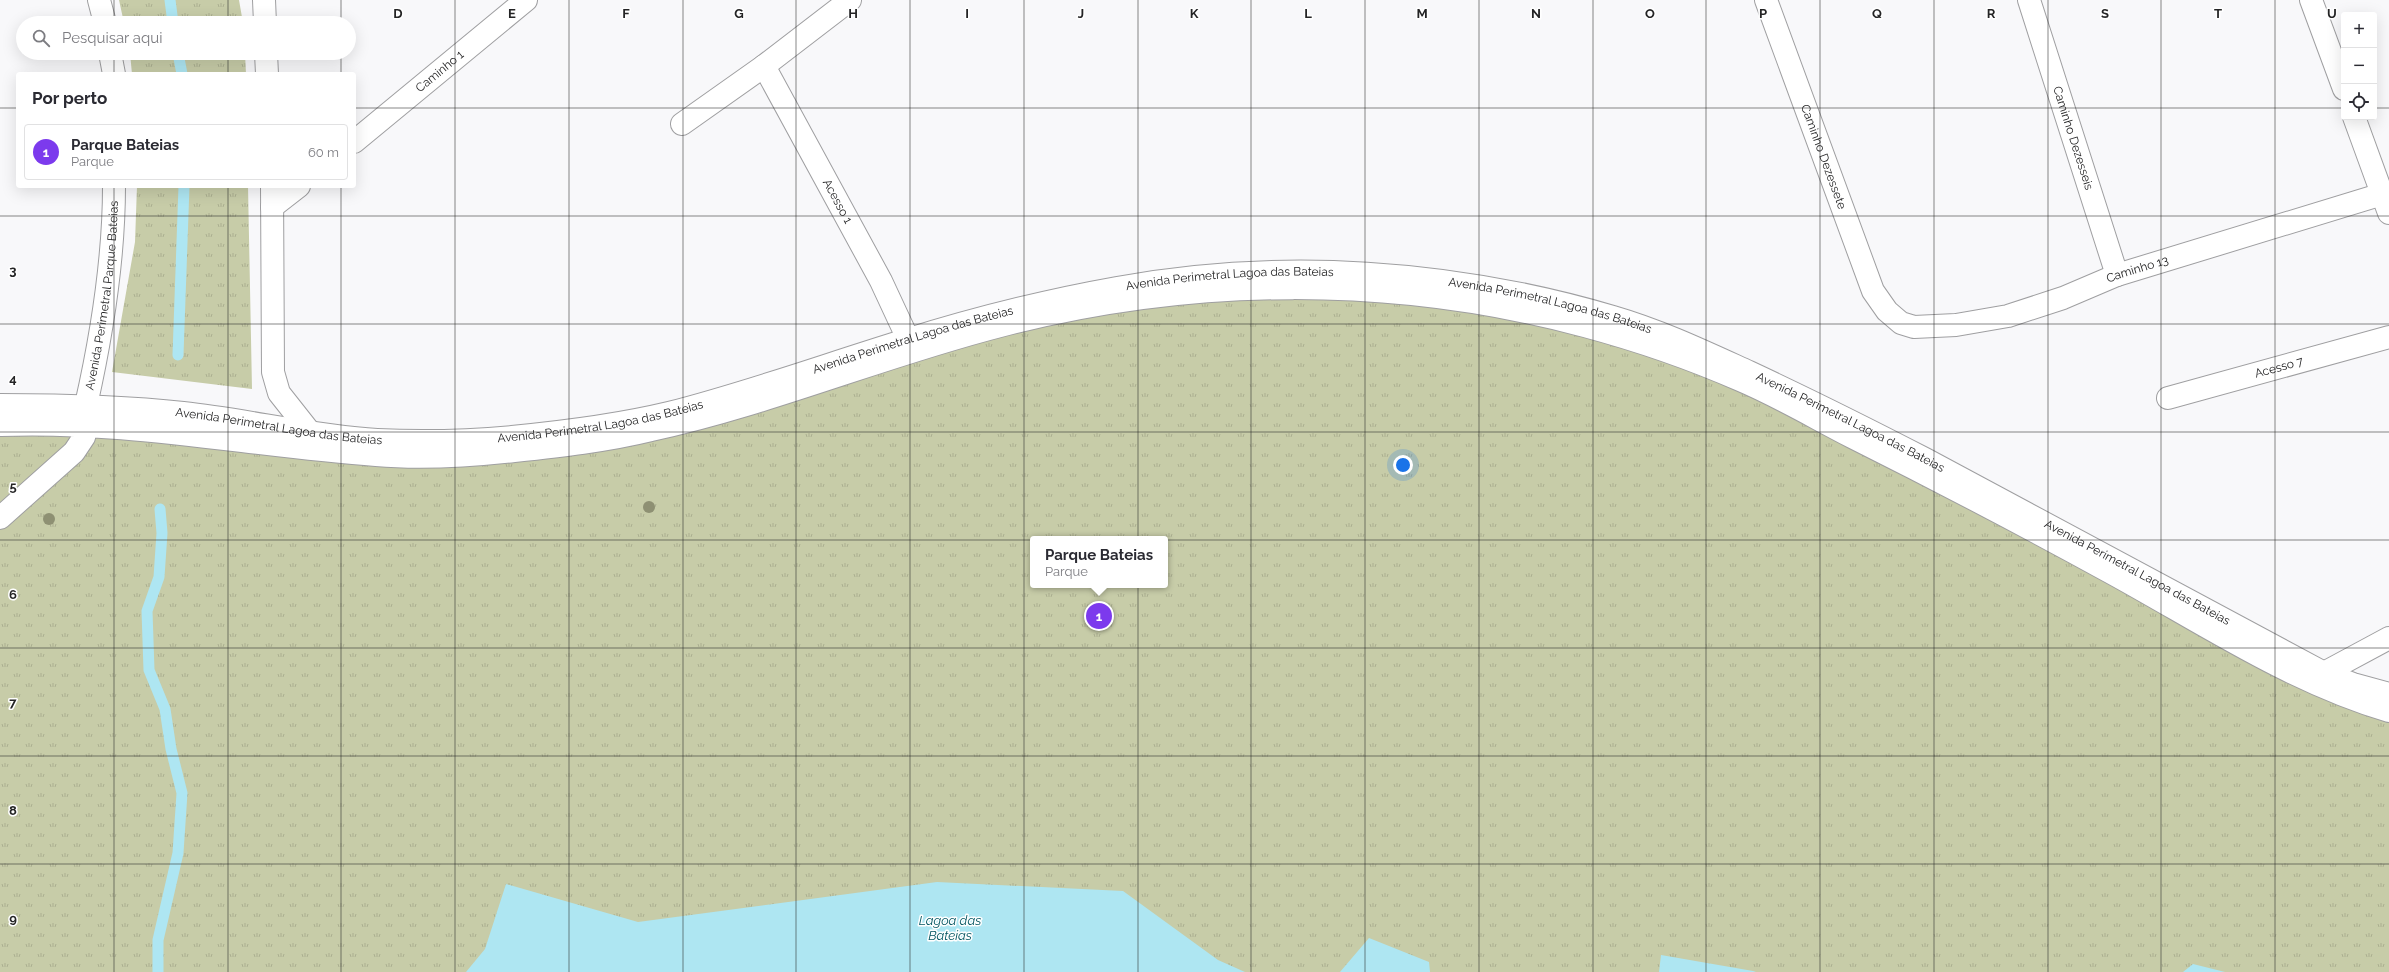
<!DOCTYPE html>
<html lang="pt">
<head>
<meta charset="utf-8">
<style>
	:root { --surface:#fff; --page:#f2f2f3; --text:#2b2b33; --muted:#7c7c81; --line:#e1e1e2; --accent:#7c3aed }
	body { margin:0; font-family:Raleway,sans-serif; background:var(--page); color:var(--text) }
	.controls { position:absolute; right:12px; top:12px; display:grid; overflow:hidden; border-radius:4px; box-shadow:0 4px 16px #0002 }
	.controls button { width:36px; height:36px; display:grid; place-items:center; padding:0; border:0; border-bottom:1px solid var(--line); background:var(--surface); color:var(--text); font:20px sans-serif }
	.you { position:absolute; left:1403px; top:465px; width:14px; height:14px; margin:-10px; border:3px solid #fff; border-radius:50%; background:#1a73e8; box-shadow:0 0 0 6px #1a73e833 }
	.badge { display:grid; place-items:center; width:26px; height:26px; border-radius:50%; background:var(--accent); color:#fff; font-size:13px; font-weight:700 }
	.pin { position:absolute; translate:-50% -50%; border:2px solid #fff; box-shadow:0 1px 4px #0006 }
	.popup { position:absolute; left:1030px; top:536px; width:138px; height:52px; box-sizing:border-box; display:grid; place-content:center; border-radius:4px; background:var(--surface); filter:drop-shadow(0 1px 3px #0005); font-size:13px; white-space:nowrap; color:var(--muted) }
	.popup b { font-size:15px; color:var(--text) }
	.popup::after { content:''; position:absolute; left:50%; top:100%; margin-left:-8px; border:8px solid transparent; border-top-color:var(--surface) }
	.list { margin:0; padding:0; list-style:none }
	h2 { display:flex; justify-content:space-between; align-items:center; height:52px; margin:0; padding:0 16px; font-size:17px }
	h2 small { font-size:13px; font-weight:400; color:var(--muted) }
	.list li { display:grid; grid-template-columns:26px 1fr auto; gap:12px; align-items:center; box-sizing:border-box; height:56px; margin:0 8px 8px; padding:0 8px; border:1px solid var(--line); border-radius:4px }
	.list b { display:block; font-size:15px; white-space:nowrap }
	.list p { margin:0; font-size:13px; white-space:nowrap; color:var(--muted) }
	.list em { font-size:13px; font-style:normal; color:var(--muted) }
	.icon { flex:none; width:22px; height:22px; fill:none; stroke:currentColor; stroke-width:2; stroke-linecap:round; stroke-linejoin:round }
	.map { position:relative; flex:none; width:2389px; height:972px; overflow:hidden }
	.search { position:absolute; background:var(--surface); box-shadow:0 4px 16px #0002; left:16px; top:16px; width:340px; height:44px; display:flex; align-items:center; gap:10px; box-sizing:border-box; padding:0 14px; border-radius:22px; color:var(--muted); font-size:15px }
	.panel { position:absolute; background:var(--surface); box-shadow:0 4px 16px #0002; left:16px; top:72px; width:340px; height:116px; border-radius:4px }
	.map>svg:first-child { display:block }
</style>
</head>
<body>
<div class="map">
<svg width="2389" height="972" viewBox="0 0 2389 972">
	<defs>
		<pattern id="park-tufts" width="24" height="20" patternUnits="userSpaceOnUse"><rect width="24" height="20" fill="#c7cca8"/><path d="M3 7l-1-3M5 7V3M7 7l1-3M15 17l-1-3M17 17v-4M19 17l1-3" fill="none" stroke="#abaf90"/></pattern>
	</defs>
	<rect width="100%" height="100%" fill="#f8f8fa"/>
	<path fill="url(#park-tufts)" fill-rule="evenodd" d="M119 0H239L243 23H124Z
		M130 53H245L246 74H132Z
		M137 186H248L252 389 112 372 135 242Z
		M1331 280 1623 330 2389 704V972H0V420L519 443 969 328ZM1033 539H1165V585H1033Z"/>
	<path fill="#aee6f2" d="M937 882 1123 891 1218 960 1245 972H466L485 949 506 884 638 922Z
		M1369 938 1429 962 1430 972H1340Z
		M1661 955 1753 971 1756 972H1659Z
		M2193 964 2225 972H2183Z"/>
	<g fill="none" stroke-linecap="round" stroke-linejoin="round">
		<path stroke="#aee6f2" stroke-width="11" d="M170 0 173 23
			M178 53 182 74
			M178 355 184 186
			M158 972V940L178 853 182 793 171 749 165 709 149 670 147 611 159 577 162 533 160 509"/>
		<g stroke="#9f9fa1" stroke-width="24">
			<path id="pedestrian" d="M0 425C127 420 250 446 376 455 422 459 469 456 514 451 560 446 606 441 651 430 770 404 883 356 1000 326 1193 276 1393 275 1585 326 1637 340 1690 358 1740 380 1778 396 1815 418 1852 437 1938 480 2024 525 2108 571 2200 621 2288 681 2389 711
				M0 518 74 452 84 437 87 425"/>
		</g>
		<g stroke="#9f9fa1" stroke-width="24">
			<g id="minor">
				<path id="s1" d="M1766 0 1873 291 1887 311 1901 323 1914 327 1956 325 2008 316 2063 298 2117 275 2389 192"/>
				<path id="s2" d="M2029 0 2117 275"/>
				<path d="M2311 0 2344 89"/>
				<path id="s3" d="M764 66 881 281 908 339"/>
				<path d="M2354 117 2389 213"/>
				<path d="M682 124 764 66 850 0"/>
				<path id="s4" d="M354 142 526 0"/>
				<path d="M272 207 299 186"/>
				<path id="s5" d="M2168 398 2389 337"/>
				<path d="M2324 673 2389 638"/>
			</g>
		</g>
		<g stroke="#9f9fa1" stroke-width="24">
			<g id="secondary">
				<path d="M99 0 105 23"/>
				<path d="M264 0 265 23"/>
				<path d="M110 53 114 74"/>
				<path d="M266 53 267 74"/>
				<path d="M272 186 273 372 279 393 309 431"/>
				<path id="s6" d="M0 405C62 405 122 406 183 413 248 420 312 436 377 440 422 442 467 441 512 437 564 432 619 425 669 413 748 393 825 365 903 341 973 319 1044 301 1117 288 1281 258 1454 270 1613 317 1661 331 1705 352 1749 372 1809 400 1867 429 1925 459 2058 529 2191 601 2324 673L2353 684 2389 694"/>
				<path id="s7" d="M86 405C102 334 114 258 114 186"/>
			</g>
		</g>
		<use href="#pedestrian" stroke="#fff" stroke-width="22"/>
		<use href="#minor" stroke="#fff" stroke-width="22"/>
		<use href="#secondary" stroke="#fff" stroke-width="22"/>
	</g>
	<g fill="#8e9073">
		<circle cx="649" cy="507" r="6"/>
		<circle cx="49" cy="519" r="6"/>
	</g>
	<path fill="none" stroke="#242425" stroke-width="1" stroke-opacity="0.55" d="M114 0V23M228 0V23M341 0V23M455 0V972M569 0V972M683 0V972M796 0V972M910 0V972M1024 0V972M1138 0V972M1251 0V972M1365 0V972M1479 0V972M1593 0V972M1706 0V972M1820 0V972M1934 0V972M2048 0V972M2161 0V972M2275 0V972M114 53V74M228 53V74M341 53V74M0 108H18M354 108H2344M2374 108H2389M114 186V972M228 186V972M341 186V972M0 216H2389M0 324H2389M0 432H2389M0 540H2389M0 648H2389M0 756H2389M0 864H2389"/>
	<g text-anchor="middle" stroke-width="3" stroke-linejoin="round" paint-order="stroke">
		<g font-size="12" fill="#242425" stroke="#fff">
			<text dy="4" stroke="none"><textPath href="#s4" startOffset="111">Caminho 1</textPath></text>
			<text dy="4" stroke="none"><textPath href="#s2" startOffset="145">Caminho Dezesseis</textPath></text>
			<text dy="4" stroke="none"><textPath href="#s1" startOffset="167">Caminho Dezessete</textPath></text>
			<text dy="4" stroke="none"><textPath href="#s3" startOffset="154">Acesso 1</textPath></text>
			<text dy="4" stroke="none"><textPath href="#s1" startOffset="599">Caminho 13</textPath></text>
			<text dy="4" stroke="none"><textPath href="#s6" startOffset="1252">Avenida Perimetral Lagoa das Bateias</textPath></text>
			<text dy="4" stroke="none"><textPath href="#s7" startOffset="111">Avenida Perimetral Parque Bateias</textPath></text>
			<text dy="4" stroke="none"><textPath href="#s6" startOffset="1576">Avenida Perimetral Lagoa das Bateias</textPath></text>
			<text dy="4" stroke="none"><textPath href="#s6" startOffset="928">Avenida Perimetral Lagoa das Bateias</textPath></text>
			<text dy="4" stroke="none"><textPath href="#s5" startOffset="115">Acesso 7</textPath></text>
			<text dy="4" stroke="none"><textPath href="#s6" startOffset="604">Avenida Perimetral Lagoa das Bateias</textPath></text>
			<text dy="4" stroke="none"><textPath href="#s6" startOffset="1900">Avenida Perimetral Lagoa das Bateias</textPath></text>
			<text dy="4" stroke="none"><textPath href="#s6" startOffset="280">Avenida Perimetral Lagoa das Bateias</textPath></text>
			<text dy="4" stroke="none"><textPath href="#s6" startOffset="2224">Avenida Perimetral Lagoa das Bateias</textPath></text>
		</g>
		<g font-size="13" font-style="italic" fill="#005460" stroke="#fff">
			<text x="950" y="925">Lagoa das<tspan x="950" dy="15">Bateias</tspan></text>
		</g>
	</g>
	<g font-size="13" text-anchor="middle" font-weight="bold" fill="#242425" stroke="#fff" stroke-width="3" stroke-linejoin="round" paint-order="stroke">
		<text x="398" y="18">D</text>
		<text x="512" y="18">E</text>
		<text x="626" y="18">F</text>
		<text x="739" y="18">G</text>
		<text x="853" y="18">H</text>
		<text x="967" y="18">I</text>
		<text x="1081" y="18">J</text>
		<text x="1194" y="18">K</text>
		<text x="1308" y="18">L</text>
		<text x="1422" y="18">M</text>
		<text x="1536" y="18">N</text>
		<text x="1650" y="18">O</text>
		<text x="1763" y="18">P</text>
		<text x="1877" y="18">Q</text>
		<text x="1991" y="18">R</text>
		<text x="2105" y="18">S</text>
		<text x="2218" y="18">T</text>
		<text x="2332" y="18">U</text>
		<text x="13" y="275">3</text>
		<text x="13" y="383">4</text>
		<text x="13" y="491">5</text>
		<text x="13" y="599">6</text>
		<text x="13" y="707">7</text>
		<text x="13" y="815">8</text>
		<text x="13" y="923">9</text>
	</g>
</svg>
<div class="controls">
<button>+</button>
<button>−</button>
<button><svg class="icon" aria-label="locate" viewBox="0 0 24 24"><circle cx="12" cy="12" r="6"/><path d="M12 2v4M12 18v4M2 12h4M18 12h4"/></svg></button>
</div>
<div class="you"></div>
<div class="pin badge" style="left:1099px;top:616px">1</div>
<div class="popup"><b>Parque Bateias</b>Parque</div>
<div class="search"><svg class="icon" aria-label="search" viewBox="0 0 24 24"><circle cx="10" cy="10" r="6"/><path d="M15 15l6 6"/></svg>Pesquisar aqui</div>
<section class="panel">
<h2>Por perto<small></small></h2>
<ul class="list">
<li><span class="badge">1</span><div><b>Parque Bateias</b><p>Parque</p></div><em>60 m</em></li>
</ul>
</section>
</div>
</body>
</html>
